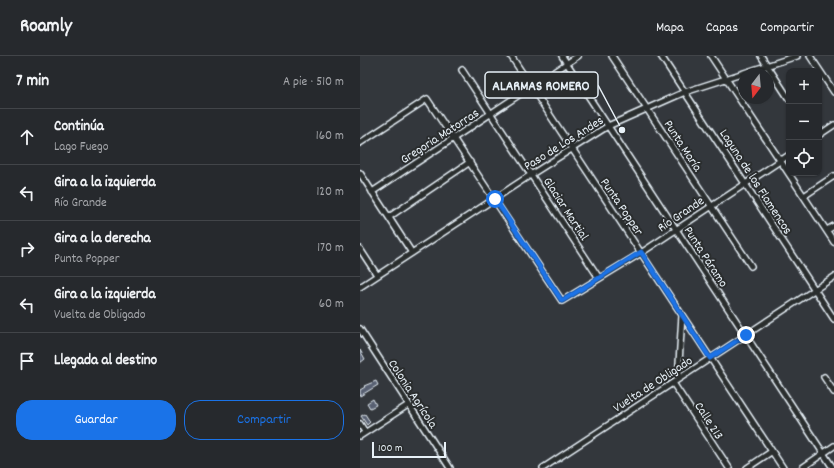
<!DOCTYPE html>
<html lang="es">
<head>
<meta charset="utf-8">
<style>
	:root { --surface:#26292d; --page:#323539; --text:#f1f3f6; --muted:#a4a6aa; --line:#424549; --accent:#1a73e8 }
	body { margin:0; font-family:Dekko,sans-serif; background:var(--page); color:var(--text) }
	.controls { position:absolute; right:12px; top:12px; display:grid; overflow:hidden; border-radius:8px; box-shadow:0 1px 3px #0004 }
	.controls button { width:36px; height:36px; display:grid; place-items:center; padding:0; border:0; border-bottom:1px solid var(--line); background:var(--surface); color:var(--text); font:20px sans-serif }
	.compass { position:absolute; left:378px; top:12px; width:36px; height:36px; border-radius:50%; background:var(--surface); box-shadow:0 1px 3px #0004; rotate:196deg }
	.scale { position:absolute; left:12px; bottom:10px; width:74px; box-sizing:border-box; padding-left:4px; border:2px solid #e8f1f8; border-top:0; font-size:11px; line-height:14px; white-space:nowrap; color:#e8f1f8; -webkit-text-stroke:3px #2a2d2e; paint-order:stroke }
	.stop { position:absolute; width:12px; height:12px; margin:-9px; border:3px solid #1a73e8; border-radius:50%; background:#fff }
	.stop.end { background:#1a73e8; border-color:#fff; box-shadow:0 1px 4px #0008 }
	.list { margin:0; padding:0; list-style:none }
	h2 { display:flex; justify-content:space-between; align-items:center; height:52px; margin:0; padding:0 16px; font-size:17px }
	h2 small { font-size:13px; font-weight:400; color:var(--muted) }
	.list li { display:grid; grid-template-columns:26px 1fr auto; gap:12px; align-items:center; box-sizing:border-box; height:56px; padding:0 16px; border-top:1px solid var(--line) }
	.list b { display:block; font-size:15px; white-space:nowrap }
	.list p { margin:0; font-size:13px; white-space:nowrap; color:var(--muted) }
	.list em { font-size:13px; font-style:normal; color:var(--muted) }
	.actions { display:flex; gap:8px; padding:12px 16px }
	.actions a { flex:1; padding:9px 0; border:1px solid var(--accent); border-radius:16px; text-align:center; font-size:14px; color:var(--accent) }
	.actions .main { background:var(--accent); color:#fff }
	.icon { flex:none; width:22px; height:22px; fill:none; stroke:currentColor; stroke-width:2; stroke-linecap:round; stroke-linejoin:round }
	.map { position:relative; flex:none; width:474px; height:412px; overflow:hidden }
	header { display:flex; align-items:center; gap:24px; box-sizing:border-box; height:56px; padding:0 20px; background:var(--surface); border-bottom:1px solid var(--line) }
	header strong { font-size:19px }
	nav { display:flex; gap:22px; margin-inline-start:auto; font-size:14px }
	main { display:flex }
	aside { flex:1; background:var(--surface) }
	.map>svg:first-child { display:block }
</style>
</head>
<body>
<header>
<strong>Roamly</strong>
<nav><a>Mapa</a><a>Capas</a><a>Compartir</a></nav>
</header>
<main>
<aside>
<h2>7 min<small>A pie · 510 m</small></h2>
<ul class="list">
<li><svg class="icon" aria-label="ahead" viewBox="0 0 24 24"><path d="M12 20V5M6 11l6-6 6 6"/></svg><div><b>Continúa</b><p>Lago Fuego</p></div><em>160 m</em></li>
<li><svg class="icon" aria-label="left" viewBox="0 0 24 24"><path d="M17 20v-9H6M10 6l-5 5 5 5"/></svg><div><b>Gira a la izquierda</b><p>Río Grande</p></div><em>120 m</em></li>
<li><svg class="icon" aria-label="right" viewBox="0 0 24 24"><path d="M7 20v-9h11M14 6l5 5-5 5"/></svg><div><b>Gira a la derecha</b><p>Punta Popper</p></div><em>170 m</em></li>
<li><svg class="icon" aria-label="left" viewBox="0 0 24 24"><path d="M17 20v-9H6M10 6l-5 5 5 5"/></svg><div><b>Gira a la izquierda</b><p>Vuelta de Obligado</p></div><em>60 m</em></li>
<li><svg class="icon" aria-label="arrive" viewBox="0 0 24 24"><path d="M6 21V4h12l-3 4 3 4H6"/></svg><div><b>Llegada al destino</b></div></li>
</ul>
<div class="actions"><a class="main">Guardar</a><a>Compartir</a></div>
</aside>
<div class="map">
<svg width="474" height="412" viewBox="0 0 474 412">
	<rect width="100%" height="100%" fill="#33373c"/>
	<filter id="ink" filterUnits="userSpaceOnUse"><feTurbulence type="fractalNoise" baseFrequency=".025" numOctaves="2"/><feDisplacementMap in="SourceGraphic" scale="8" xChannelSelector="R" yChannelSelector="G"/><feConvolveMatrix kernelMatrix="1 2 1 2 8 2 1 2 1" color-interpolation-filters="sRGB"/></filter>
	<g filter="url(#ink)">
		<path fill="#596172" stroke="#e8f1f8" d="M0 294 5 303 0 307Z
			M16 325 18 329 0 340V334L5 331 4 330Z
			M13 343 16 349 10 352 7 347Z
			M5 358 10 366 7 369 1 360Z"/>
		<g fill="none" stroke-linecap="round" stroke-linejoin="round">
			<g stroke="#e8f1f8" stroke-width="8">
				<path id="minor" d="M151 0 423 412
					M202 0 473 412
					M252 0 391 210
					M301 0 474 263
					M351 0 474 186
					M401 0 429 43
					M450 0 474 36
					M102 14 239 222
					M459 79 474 69
					M0 87 67 43 202 245 281 197 429 99
					M0 117 52 197
					M12 136 218 0
					M444 140 474 120
					M29 161 110 106
					M467 174 474 170
					M0 193 17 219
					M0 231 172 118 248 70 325 36 437 0
					M0 273 90 412
					M464 321 474 336
					M318 323 322 259
					M313 327 369 412
					M0 368 5 376
					M0 380 48 349
					M183 412 474 221
					M387 412 411 396
					M442 412 474 390"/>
			</g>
			<use href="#minor" stroke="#2a2d2e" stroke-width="5"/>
		</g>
	</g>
	<g fill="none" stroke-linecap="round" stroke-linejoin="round" filter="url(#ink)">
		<path stroke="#1a73e8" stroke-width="5" d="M135 143 202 245 281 196 350 302 386 279"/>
	</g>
	<g text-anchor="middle" stroke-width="4" stroke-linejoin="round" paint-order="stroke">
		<g font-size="13" fill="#e8f1f8" stroke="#2a2d2e">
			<text transform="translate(79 79) rotate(-33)" y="5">Gregoria Matorras</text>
			<text transform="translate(203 86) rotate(-32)" y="5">Paso de Los Andes</text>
			<text transform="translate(324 89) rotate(57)" y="5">Punta María</text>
			<text transform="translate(397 125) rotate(57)" y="5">Laguna de los Flamencos</text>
			<text transform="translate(263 150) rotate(56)" y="5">Punta Popper</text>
			<text transform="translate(207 152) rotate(57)" y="5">Glaciar Martial</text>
			<text transform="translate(320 157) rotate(-34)" y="5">Río Grande</text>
			<text transform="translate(347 200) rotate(57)" y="5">Punta Páramo</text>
			<text transform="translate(292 327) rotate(-33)" y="5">Vuelta de Obligado</text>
			<text transform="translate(54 337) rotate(57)" y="5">Colonia Agrícola</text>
			<text transform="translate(350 364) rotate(57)" y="5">Calle 213</text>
		</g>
	</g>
	<path fill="none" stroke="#e8f1f8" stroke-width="1.5" d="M262 74L238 29"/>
	<circle fill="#e8f1f8" stroke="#2a2d2e" stroke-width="1.5" cx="262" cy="74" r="4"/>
	<rect fill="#2a2d2e" stroke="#e8f1f8" stroke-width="1.5" x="125" y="16" width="113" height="26" rx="4"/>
	<g font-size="14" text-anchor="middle" font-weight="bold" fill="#e8f1f8">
		<text x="181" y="34">ALARMAS ROMERO</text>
	</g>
</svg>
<div class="controls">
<button>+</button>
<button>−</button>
<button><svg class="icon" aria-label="locate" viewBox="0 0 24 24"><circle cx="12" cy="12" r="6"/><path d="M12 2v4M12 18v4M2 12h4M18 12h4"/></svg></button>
</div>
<svg class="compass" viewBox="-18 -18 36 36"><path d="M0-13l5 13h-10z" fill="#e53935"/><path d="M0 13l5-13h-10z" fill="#a4a6aa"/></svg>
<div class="scale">100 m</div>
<div class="stop" style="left:135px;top:143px"></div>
<div class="stop end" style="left:386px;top:279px"></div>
</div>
</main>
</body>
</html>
